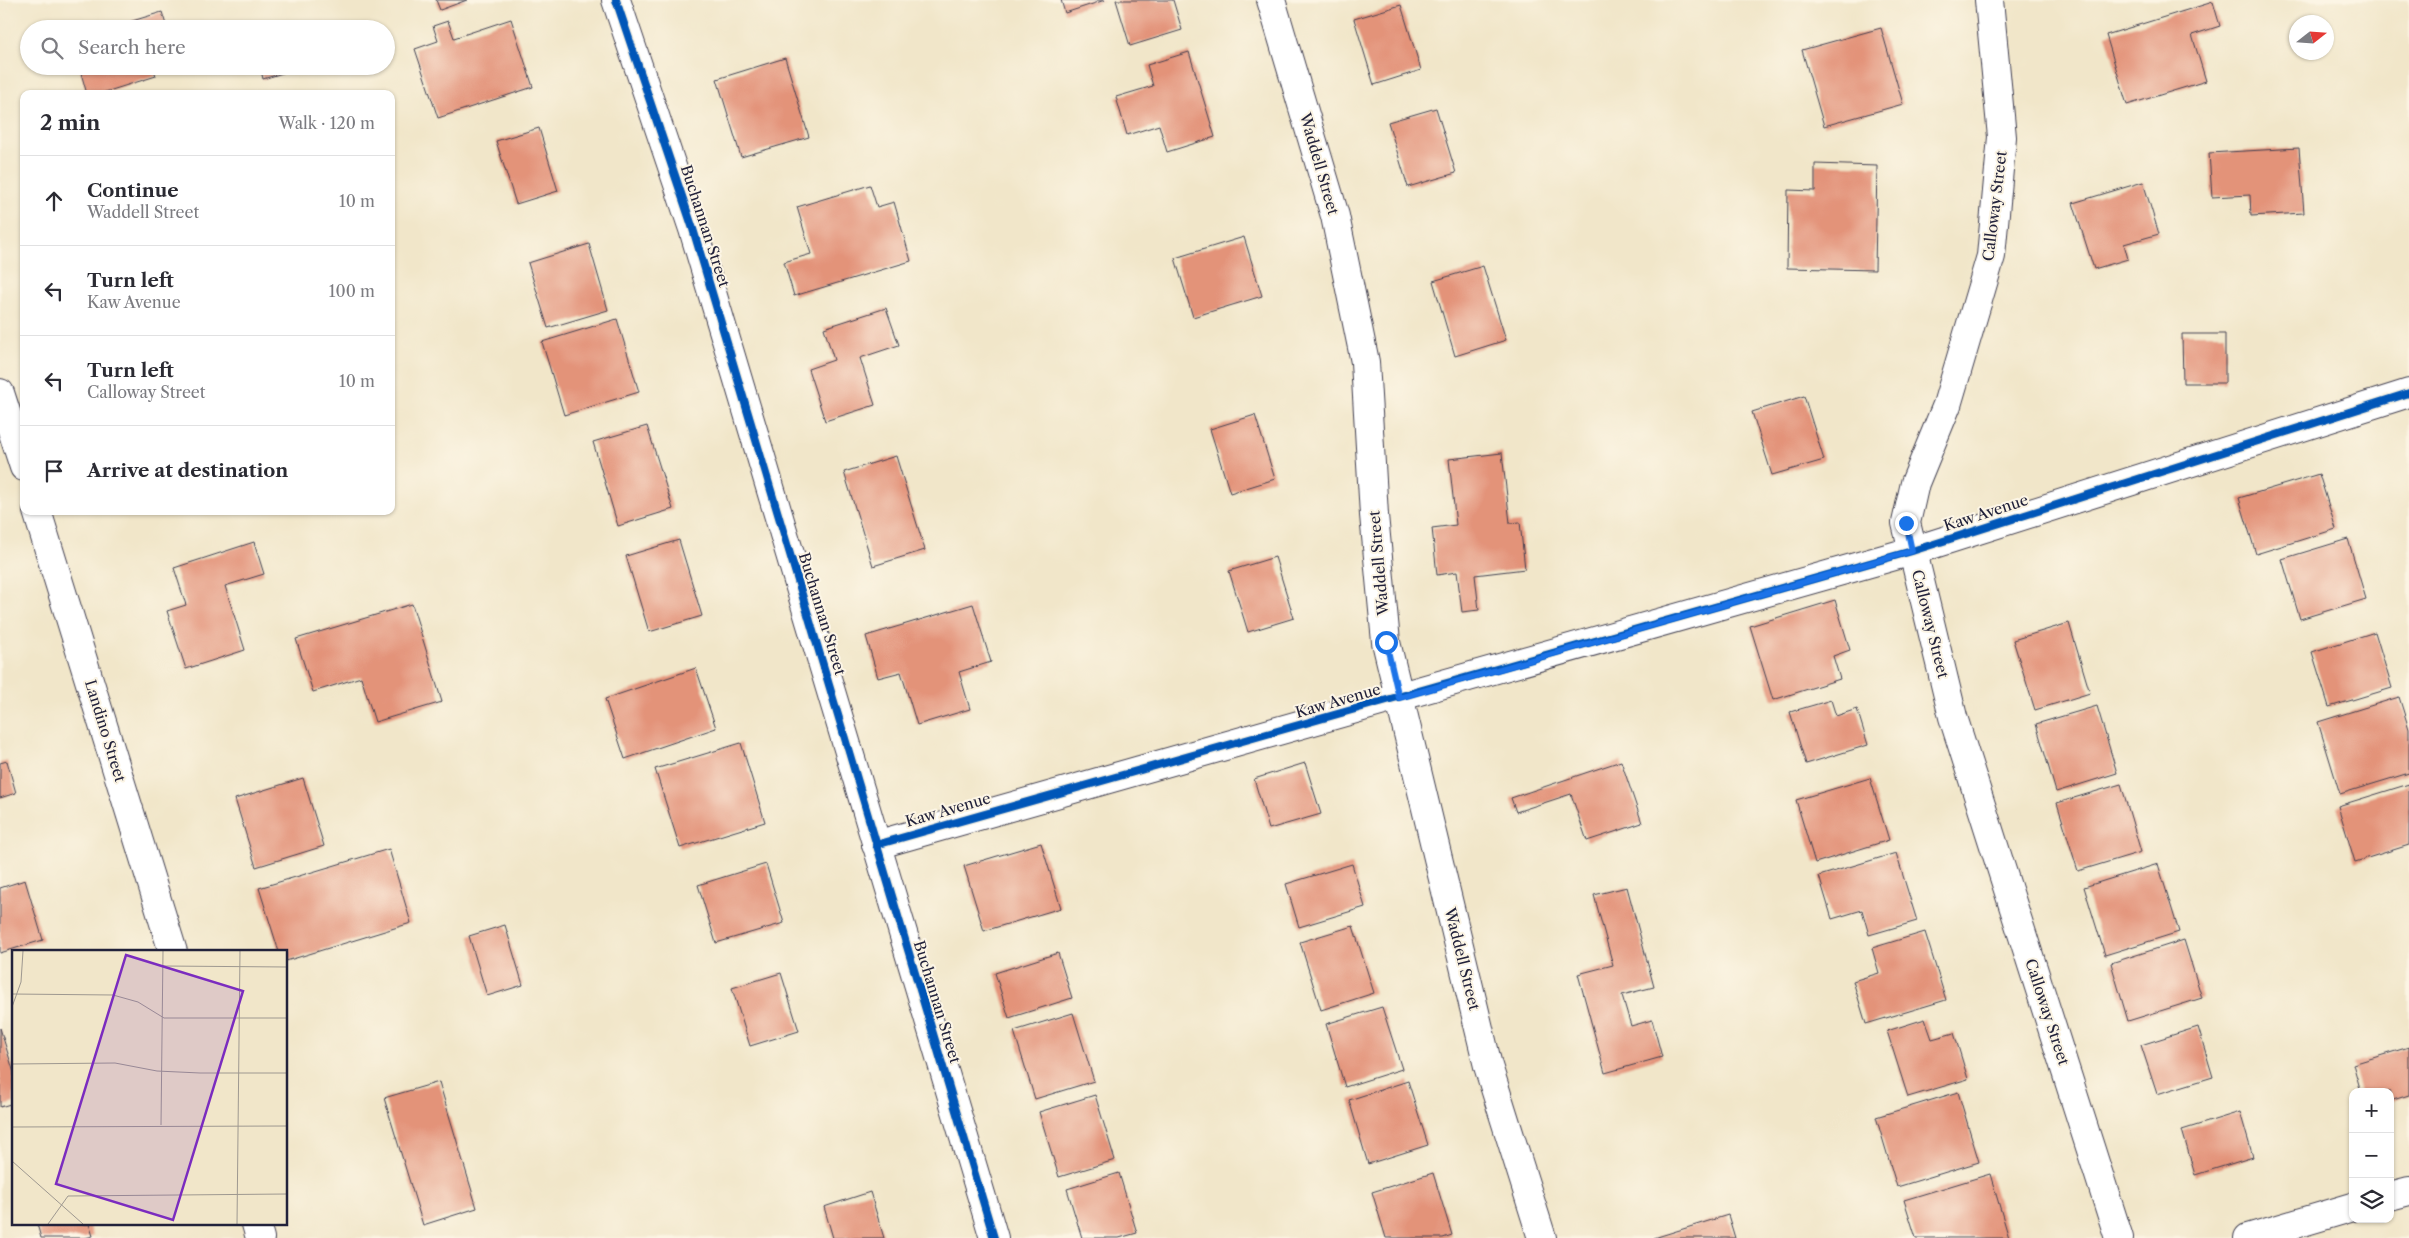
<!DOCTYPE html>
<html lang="en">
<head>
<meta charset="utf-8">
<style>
	:root { --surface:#fff; --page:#f7f7f7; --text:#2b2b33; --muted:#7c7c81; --line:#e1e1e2 }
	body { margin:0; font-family:"Libre Caslon Text",serif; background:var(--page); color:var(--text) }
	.controls { position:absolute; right:15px; bottom:15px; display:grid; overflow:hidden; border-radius:10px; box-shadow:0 1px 4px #0004 }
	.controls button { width:45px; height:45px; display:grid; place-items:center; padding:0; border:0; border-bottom:1px solid var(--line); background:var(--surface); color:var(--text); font:25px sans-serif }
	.compass { position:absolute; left:2289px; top:15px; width:45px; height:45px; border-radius:50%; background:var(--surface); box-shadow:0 1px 4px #0004; rotate:73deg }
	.stop { position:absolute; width:15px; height:15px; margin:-11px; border:4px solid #1a73e8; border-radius:50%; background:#fff }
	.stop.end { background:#1a73e8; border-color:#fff; box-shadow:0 1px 5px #0008 }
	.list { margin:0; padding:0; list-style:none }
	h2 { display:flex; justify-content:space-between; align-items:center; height:65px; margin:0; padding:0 20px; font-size:21px }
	h2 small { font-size:16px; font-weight:400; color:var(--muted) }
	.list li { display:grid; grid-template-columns:32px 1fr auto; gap:15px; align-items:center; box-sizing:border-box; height:90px; padding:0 20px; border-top:1px solid var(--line) }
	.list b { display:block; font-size:19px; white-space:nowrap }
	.list p { margin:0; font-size:16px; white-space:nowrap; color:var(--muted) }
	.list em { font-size:16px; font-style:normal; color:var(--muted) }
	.icon { flex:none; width:28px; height:28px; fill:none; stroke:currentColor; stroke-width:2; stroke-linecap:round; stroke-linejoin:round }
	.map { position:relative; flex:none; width:2409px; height:1238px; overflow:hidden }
	.search { position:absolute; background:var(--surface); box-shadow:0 1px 4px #0004; left:20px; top:20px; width:375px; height:55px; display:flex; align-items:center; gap:12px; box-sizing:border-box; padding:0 18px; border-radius:28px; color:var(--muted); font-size:19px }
	.panel { position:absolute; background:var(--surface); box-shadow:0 1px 4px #0004; left:20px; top:90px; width:375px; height:425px; border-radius:10px }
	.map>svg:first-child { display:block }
</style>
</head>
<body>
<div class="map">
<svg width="2409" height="1238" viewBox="0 0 2409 1238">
	<rect width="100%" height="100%" fill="#fcf5e5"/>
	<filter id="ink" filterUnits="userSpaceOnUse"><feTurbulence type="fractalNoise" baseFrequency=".02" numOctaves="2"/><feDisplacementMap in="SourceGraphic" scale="10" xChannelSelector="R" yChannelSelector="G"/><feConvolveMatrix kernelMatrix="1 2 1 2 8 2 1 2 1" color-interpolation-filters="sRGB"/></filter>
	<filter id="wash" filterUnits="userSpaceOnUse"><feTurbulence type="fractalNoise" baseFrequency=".0096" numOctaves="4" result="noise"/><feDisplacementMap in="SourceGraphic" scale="20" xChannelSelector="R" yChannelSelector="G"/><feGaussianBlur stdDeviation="1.12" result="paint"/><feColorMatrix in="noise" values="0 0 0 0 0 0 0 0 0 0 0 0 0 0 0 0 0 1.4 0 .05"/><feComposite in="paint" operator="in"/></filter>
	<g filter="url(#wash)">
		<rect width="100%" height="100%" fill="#f1e6c9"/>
		<g id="blocks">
			<path fill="#e39379" d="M436 0H467L440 10Z
				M1061 0H1105L1065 13Z
				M1116 0H1173L1182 30 1130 46Z
				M2213 2 2220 26 2192 35 2206 81 2127 105 2106 35Z
				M1401 5 1421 70 1374 85 1354 19Z
				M162 12 167 28 109 29V28Z
				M511 19 533 87 438 118 415 49 438 41 433 26 448 21 454 38Z
				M1881 28 1903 104 1824 126 1802 50Z
				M1189 52 1215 137 1167 152 1159 125 1127 135 1116 97 1153 86 1147 65Z
				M785 58 809 137 741 157 717 79Z
				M79 66H153L156 76 99 94H87Z
				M260 66H302V67L263 79Z
				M1436 108 1456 173 1408 187 1388 122Z
				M539 128 558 191 516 204 496 141Z
				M2299 148 2304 213 2251 216 2250 195 2212 197 2209 153Z
				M1815 164 1877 166 1875 270 1787 268 1788 190 1815 191Z
				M2143 182 2159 234 2124 244 2128 259 2094 269 2073 203Z
				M870 185 877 207 894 202 911 261 794 296 784 262 811 254 797 207Z
				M1244 237 1262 296 1193 317 1175 258Z
				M589 244 608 310 548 328 528 263Z
				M1483 266 1506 340 1455 356 1433 281Z
				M886 308 899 345 860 358 875 405 825 421 808 369 834 360 824 328Z
				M617 319 639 392 564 415 542 342Z
				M2182 334H2225V383H2183Z
				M1804 396 1824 460 1772 475 1752 412Z
				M1255 415 1275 479 1230 493 1210 429Z
				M647 426 673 509 618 526 593 442Z
				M1502 453 1510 523 1520 522 1525 569 1475 575 1479 610 1462 612 1457 572 1437 575 1432 528 1456 525 1449 459Z
				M896 456 925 550 873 566 844 472Z
				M2319 474 2336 529 2256 554 2239 498Z
				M2348 539 2366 599 2300 619 2282 559Z
				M679 540 702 616 649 632 626 556Z
				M254 542 264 574 225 586 245 650 186 669 167 611 186 605 174 568Z
				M1275 557 1294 618 1248 632 1229 571Z
				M1835 600 1850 650 1833 656 1840 679 1773 700 1750 626Z
				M412 604 442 702 375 722 361 677 313 692 296 639Z
				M973 604 991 662 959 672 970 709 917 725 901 672 878 678 866 636Z
				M2069 623 2090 693 2035 710 2013 640Z
				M2375 632 2392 688 2329 707 2312 652Z
				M696 668 716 728 625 759 605 699Z
				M2399 697 2409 729V773L2340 794 2318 722Z
				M1831 700 1836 716 1857 709 1868 745 1806 764 1790 712Z
				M2097 706 2117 773 2056 792 2036 724Z
				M741 743 765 822 680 848 655 769Z
				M7 761 16 793 0 798V763Z
				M1621 761 1642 823 1587 841 1571 794 1516 812 1511 798Z
				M1305 763 1321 814 1269 829 1254 779Z
				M303 778 324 846 256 867 235 799Z
				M1870 778 1889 840 1815 863 1796 800Z
				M2121 784 2141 852 2078 871 2057 803Z
				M2409 784V845L2355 862 2338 806Z
				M1041 843 1061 908 984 931 964 866Z
				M389 849 411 923 286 961V952H279L259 888Z
				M1896 853 1917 921 1869 935 1862 910 1832 919 1819 876Z
				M766 864 784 923 716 943 698 885Z
				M1352 864 1365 907 1299 927 1286 884Z
				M2158 864 2179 932 2105 955 2084 887Z
				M25 880 43 940 0 953V888Z
				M1627 887 1654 987 1622 995 1631 1026 1652 1020 1662 1057 1605 1073 1578 974 1613 965 1594 895Z
				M505 925 523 985 487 996 469 936Z
				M1353 926 1374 993 1321 1010 1300 942Z
				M1925 932 1946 1000 1866 1024 1853 981 1879 973 1872 948Z
				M2184 940 2202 998 2128 1021 2111 963Z
				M1058 953 1072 998 1009 1018 995 973Z
				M781 973 799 1031 750 1046 732 988Z
				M1382 1007 1402 1069 1345 1087 1326 1024Z
				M1073 1013 1094 1081 1035 1099 1014 1031Z
				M1925 1019 1932 1039 1954 1033 1968 1079 1908 1097 1887 1031Z
				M2198 1027 2213 1077 2157 1094 2141 1045Z
				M0 1028 14 1073V1103L0 1107Z
				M2409 1047V1095L2390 1101V1092H2361L2353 1064Z
				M1408 1081 1428 1145 1368 1164 1349 1100Z
				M439 1082 477 1208 423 1225 384 1098Z
				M1958 1092 1979 1162 1897 1187 1876 1117Z
				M1095 1095 1115 1160 1059 1177 1039 1112Z
				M2240 1112 2253 1157 2195 1175 2182 1130Z
				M1119 1173 1137 1233 1119 1238H1082L1067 1189Z
				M1433 1173 1452 1235 1443 1238H1386L1372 1192Z
				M1990 1174 2009 1238H1916L1904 1200Z
				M870 1192 884 1238H833L824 1207Z
				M1728 1215 1735 1238H1654Z
				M37 1224H89L93 1236 85 1238H41Z"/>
		</g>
	</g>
	<g filter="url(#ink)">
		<use href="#blocks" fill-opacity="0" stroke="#413f50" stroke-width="1"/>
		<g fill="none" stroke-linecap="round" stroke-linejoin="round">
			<g stroke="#413f50" stroke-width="30">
				<path id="minor" d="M616 0 693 229 994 1238
					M1271 0 1335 216 1365 362 1374 515 1386 642 1488 1066 1542 1238
					M1989 0 2002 137 1991 256 1947 405 1915 483 1906 523 1953 717 2119 1238
					M0 393 24 467
					M37 511 173 952
					M876 845 1912 551 2409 393
					M256 1224 260 1238"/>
			</g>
			<g stroke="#413f50" stroke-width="30">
				<path id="tertiary" d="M2390 1196 2409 1191
					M2248 1238 2353 1207"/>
			</g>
			<use href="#minor" stroke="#fff" stroke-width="28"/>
			<use href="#tertiary" stroke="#fff" stroke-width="28"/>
			<g stroke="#fcf5e5" stroke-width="11">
				<path id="cycleway" d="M616 0 693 229 994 1238
					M876 845 1912 551 2409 393"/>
			</g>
			<use href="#cycleway" stroke="#0057b8" stroke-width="8"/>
		</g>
	</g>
	<g fill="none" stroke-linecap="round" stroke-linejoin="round" filter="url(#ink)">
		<path stroke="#1a73e8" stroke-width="6" d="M1386 642 1399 698 1912 551 1906 523"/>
	</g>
	<g text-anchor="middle" stroke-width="4" stroke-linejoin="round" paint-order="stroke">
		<g font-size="15" fill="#22223b" stroke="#fcf5e5">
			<text transform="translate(1319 164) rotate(74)" y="5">Waddell Street</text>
			<text transform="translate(1995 206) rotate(-83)" y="5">Calloway Street</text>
			<text transform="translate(705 226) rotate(72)" y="5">Buchannan Street</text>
			<text transform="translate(1986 513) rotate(-18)" y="5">Kaw Avenue</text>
			<text transform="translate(1379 563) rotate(-95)" y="5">Waddell Street</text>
			<text transform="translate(822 614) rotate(73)" y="5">Buchannan Street</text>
			<text transform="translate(1930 624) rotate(76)" y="5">Calloway Street</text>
			<text transform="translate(1338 701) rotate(-16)" y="5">Kaw Avenue</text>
			<text transform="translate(105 731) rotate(73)" y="5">Landino Street</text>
			<text transform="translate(948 810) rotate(-16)" y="5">Kaw Avenue</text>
			<text transform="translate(1462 959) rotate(76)" y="5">Waddell Street</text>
			<text transform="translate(937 1002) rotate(73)" y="5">Buchannan Street</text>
			<text transform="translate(2047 1012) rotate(72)" y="5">Calloway Street</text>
		</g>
	</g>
	<g transform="translate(12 950)">
		<rect width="275" height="275" fill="#f1e6c9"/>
		<path fill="none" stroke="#9e9890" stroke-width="1" d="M151 16 275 17M0 44 101 45 126 52 152 68H275M0 57 9 32 11 1M0 114 103 113 145 121 188 123H275M149 175 151 1M0 177 275 176M0 211 71 274M36 274 56 246 275 244M225 274 228 1"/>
		<path fill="#7b2cbf" fill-opacity="0.15" stroke="#7b2cbf" stroke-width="2.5" d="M114 5 231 41 161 270 44 234Z"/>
		<rect width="275" height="275" fill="none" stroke="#22223b" stroke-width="2.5"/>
	</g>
</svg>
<div class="controls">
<button>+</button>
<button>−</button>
<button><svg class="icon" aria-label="layers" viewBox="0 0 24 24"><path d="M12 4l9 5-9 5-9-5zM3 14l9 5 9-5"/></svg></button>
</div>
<svg class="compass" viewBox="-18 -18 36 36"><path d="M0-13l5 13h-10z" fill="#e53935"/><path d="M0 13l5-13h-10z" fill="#7c7c81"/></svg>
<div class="stop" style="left:1386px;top:642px"></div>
<div class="stop end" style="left:1906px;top:523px"></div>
<div class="search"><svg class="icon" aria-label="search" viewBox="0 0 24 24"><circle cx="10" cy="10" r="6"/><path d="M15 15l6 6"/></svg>Search here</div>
<section class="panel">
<h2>2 min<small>Walk · 120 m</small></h2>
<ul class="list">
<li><svg class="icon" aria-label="ahead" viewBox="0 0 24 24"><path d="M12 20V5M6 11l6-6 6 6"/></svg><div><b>Continue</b><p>Waddell Street</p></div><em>10 m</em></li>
<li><svg class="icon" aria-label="left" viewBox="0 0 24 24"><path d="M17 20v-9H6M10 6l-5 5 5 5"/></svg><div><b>Turn left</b><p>Kaw Avenue</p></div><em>100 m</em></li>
<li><svg class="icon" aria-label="left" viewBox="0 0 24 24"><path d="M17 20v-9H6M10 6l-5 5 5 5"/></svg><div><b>Turn left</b><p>Calloway Street</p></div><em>10 m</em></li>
<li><svg class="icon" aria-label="arrive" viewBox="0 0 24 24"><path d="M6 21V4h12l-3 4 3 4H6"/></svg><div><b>Arrive at destination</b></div></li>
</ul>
</section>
</div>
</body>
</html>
